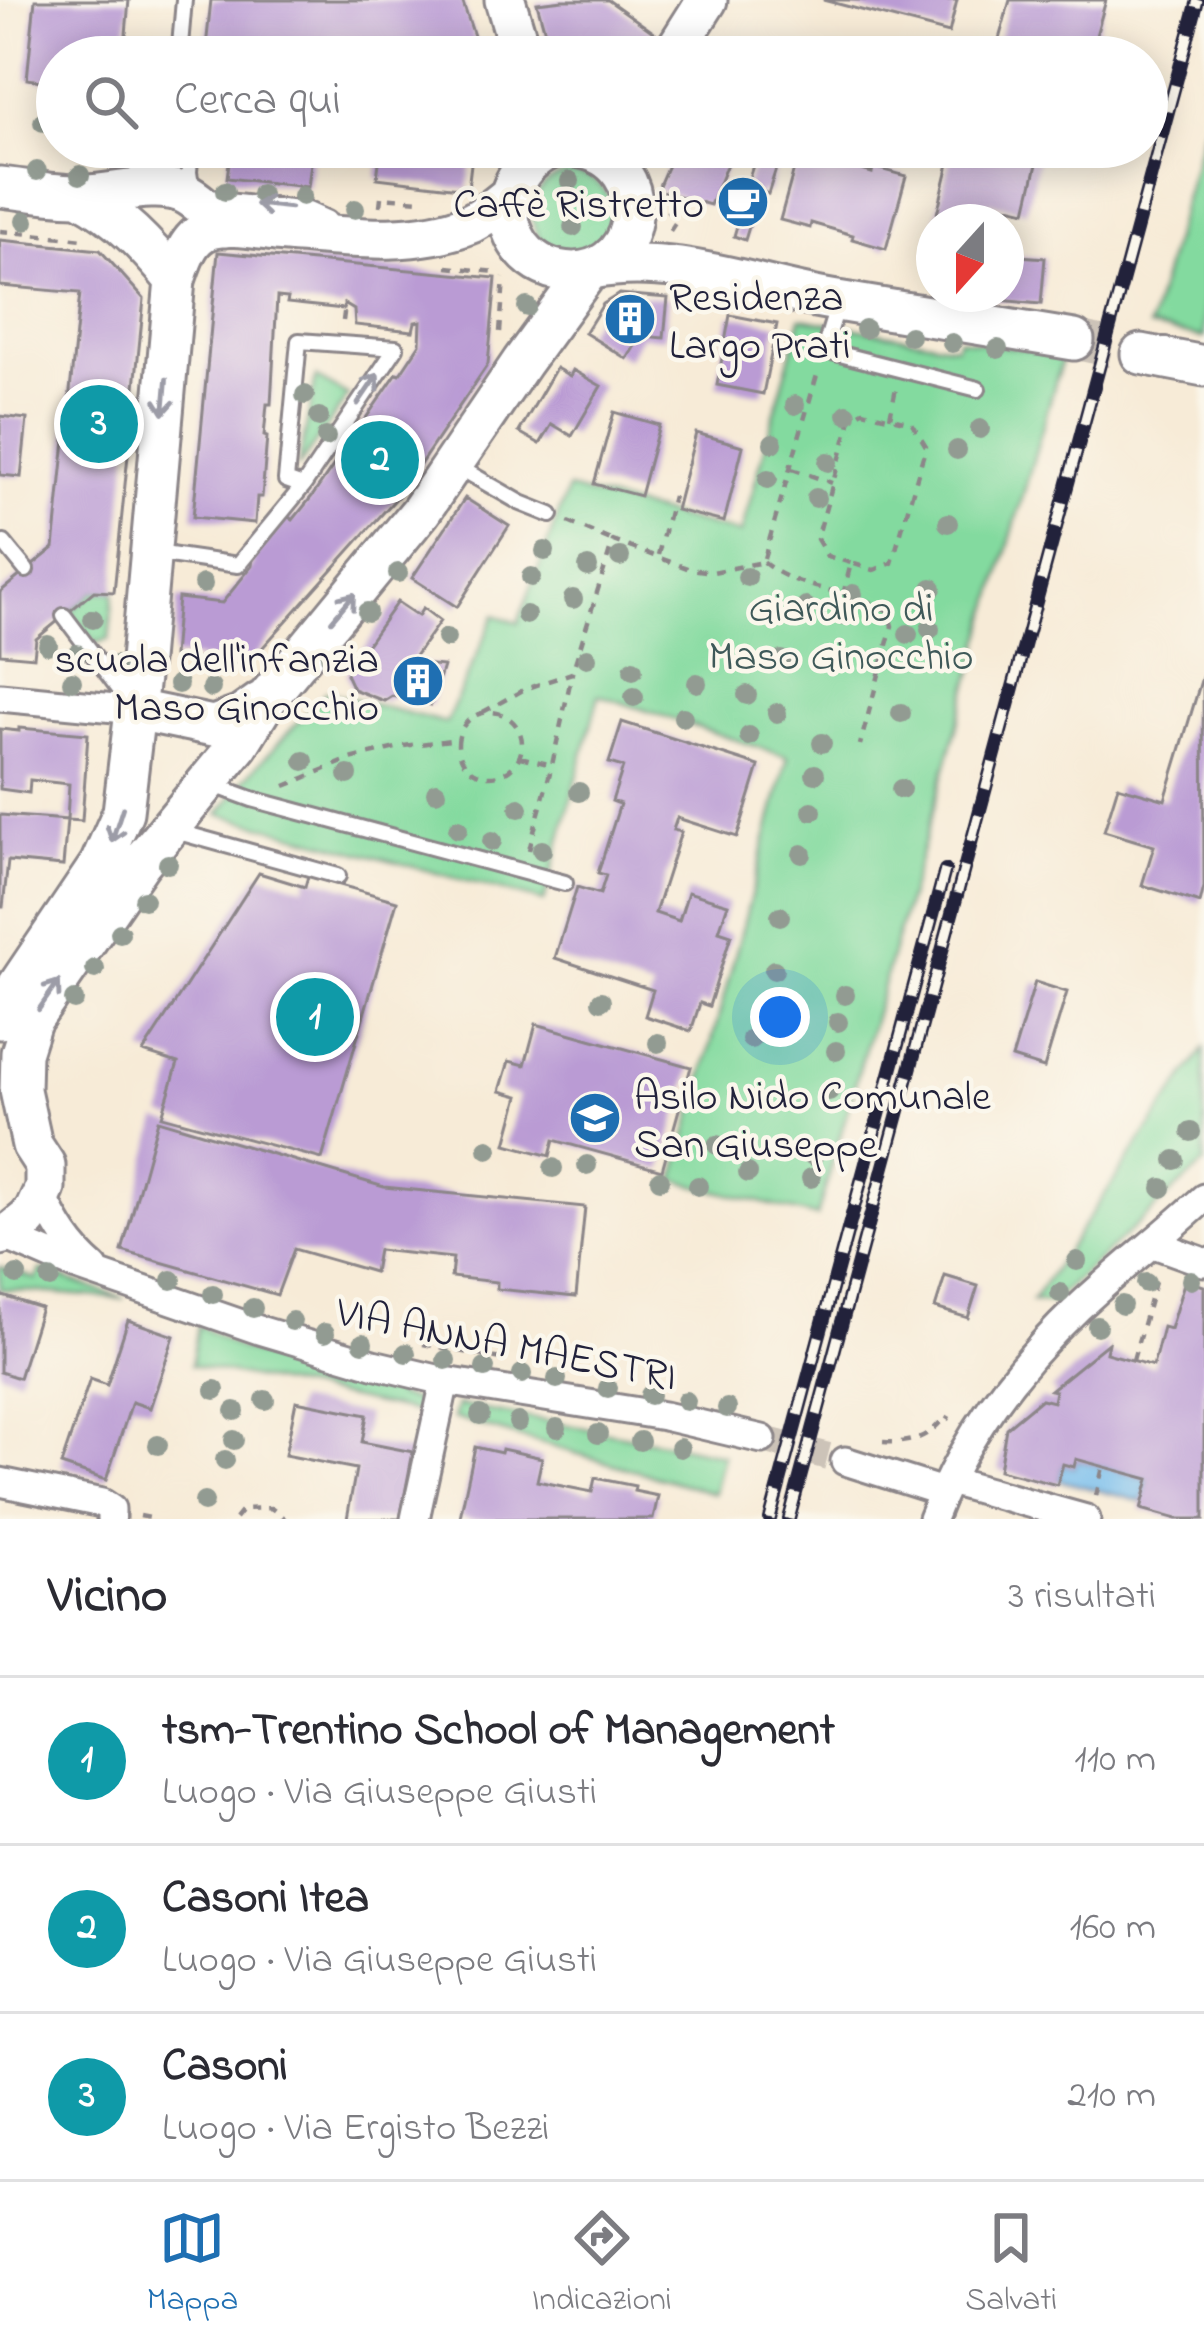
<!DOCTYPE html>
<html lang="it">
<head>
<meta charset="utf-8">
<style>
	:root { --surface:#fff; --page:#f7f7f7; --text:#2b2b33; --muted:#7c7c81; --line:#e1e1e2; --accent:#1f6fb2 }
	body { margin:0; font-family:"Indie Flower",sans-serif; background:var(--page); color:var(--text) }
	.compass { position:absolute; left:916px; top:204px; width:108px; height:108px; border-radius:50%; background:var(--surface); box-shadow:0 6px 30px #0003; rotate:201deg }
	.you { position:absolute; left:780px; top:1017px; width:42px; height:42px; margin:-30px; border:9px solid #fff; border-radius:50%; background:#1a73e8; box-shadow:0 0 0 18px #1a73e833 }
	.badge { display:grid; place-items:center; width:78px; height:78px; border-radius:50%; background:var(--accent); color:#fff; font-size:39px; font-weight:700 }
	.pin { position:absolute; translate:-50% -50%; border:6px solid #fff; box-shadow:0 3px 12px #0006 }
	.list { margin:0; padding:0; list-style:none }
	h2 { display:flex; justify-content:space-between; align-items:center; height:156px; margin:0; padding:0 48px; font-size:51px }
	h2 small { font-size:39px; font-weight:400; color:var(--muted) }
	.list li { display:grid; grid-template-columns:78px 1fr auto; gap:36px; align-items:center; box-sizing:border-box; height:168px; padding:0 48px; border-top:3px solid var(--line) }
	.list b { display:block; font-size:45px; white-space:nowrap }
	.list p { margin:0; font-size:39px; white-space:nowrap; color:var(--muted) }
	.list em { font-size:39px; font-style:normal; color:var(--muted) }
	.icon { flex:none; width:66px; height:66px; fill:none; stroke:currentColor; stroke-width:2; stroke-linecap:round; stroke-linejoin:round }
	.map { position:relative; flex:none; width:1204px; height:1519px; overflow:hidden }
	.search { position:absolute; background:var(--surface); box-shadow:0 6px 30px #0003; left:36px; right:36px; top:36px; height:132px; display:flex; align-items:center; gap:30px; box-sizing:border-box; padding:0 42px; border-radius:66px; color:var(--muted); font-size:45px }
	.sheet { height:660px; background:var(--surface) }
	nav { display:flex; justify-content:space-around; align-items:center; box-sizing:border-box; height:168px; border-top:3px solid var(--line); background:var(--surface); font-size:33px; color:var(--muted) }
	nav a { display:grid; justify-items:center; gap:6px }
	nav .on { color:var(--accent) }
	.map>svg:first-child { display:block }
</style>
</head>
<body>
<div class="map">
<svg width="1204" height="1519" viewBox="0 0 1204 1519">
	<rect width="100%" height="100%" fill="#fbf7ec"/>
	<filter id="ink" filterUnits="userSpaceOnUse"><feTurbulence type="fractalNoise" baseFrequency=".00833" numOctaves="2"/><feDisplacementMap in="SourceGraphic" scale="24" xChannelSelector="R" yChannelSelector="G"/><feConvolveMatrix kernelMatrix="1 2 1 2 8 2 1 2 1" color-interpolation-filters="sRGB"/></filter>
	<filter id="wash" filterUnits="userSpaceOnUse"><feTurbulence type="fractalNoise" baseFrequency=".004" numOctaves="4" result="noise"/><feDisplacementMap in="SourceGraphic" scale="48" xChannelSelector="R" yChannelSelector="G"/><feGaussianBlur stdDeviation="2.7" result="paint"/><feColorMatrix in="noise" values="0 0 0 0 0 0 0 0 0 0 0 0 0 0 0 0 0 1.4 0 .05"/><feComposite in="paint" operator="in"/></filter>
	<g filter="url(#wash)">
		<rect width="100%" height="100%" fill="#f7ebd7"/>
		<path fill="#83da9f" stroke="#527e6d" stroke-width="3" d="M1204 127V338L1149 327Z
			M532 214a40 40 0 1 1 80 0a40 40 0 1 1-80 0Z
			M801 318 956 346 958 339 1063 355 817 1217 675 1180 788 757 599 695 544 902 219 814 245 779 326 692 446 723 495 615 518 623 568 489 741 534Z
			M316 377 348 396 298 468Z
			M94 591 114 592 109 639 96 643 70 612Z
			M1204 1049V1164L1051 1303 1032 1301Z
			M0 1267 36 1279 41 1270 124 1299 0 1289Z
			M198 1325 237 1348 312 1373 371 1388 385 1381 398 1384 396 1396 427 1403 425 1414 191 1365Z
			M457 1405 673 1444 723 1455 714 1493 453 1418Z"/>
		<path fill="#74bcec" stroke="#4b6f94" stroke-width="3" d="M1076 1459 1149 1479 1143 1502 1058 1480 1063 1464 1074 1467Z"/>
		<g id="blocks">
			<path fill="#ba9bd4" d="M35 0H129L124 57H57V83L27 79Z
				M211 0H462L481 57H205Z
				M563 0H608L656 34 640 57 629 53 627 57H552L537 3Z
				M823 0H957L949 33Z
				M1010 0H1106L1090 57H994Z
				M728 41 776 56V57H721Z
				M231 147H313L308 187 227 178Z
				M381 147H473L468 189 377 178Z
				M676 147H734L710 205 657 190Z
				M759 147H783L768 194 760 191 745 240 734 236 739 219 725 215 734 183 746 187Z
				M789 147H800L834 156 832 161 872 173 873 167 906 176 886 249 852 239 853 235 811 223 810 228 780 220 799 151Z
				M953 147H1041L1026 211 988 202 983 222 957 218 956 222H935Z
				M0 240 100 250 144 299 114 592 94 591 36 639 34 657 0 654V592L54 548 80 293 0 286Z
				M218 252 496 278 488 364 400 494 247 665 173 656 178 598 222 603 252 566 253 559 287 516 293 520 313 495 397 373 400 374 420 344 421 321 415 322 413 331 355 325 354 310 344 304V309L287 303 288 298 277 297 271 404H267L264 436 267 437 262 497H257L255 523 193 517Z
				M1006 255 1045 258 1041 304 976 298V294H1006Z
				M619 294 668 298 664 338 641 336 627 359 585 333 603 304Z
				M730 315 777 324 763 394 717 385Z
				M556 368 570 376 573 370 601 386 572 436 552 424 540 444 519 432Z
				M614 412 659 425 640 496 594 484Z
				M0 416 27 419 21 477 0 475Z
				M696 433 743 446 724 522 676 510Z
				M465 498 509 526 457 607 412 578Z
				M397 602 418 616 423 608 440 621 410 663 443 666 431 705 392 696 384 701 353 689 346 674Z
				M1203 674 1204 887 1200 903 1142 885 1154 846 1104 831 1118 786 1165 800Z
				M622 722 759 766 737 837 677 818 673 830 681 832 655 913 679 921 688 892 728 904 719 931 731 935 709 1006 700 1003 691 1031 645 1016 653 990 555 958 577 887 600 894 606 875 598 873 620 804 612 801 623 767 609 763Z
				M19 728 88 734 82 821 67 820 69 784 30 780 29 793 0 789V729L19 731Z
				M0 815 67 820 63 866 8 861 3 907H0Z
				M259 873 305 887 308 876 397 901 322 1159 162 1116 178 1063 143 1052Z
				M1035 982 1067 992 1044 1068 1012 1058Z
				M536 1024 691 1067 662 1170 554 1140 550 1156 506 1144 519 1096 500 1091 509 1061 525 1065Z
				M158 1120 384 1187 585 1207 576 1297 497 1289V1282L451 1277 453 1258 378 1250 374 1272 294 1249 277 1295 122 1251Z
				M945 1276 978 1286 968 1318 935 1308Z
				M1185 1280 1204 1286V1519H1177L1141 1509 1149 1479 1076 1459 1074 1467 1063 1464 1057 1485 999 1470 1006 1428 1041 1399 1053 1402 1055 1391 1050 1390 1108 1343 1106 1353 1153 1366 1163 1327 1170 1329Z
				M0 1295 41 1308 19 1378 0 1372Z
				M128 1320 174 1336 150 1408 132 1402 106 1480 61 1465 90 1379 107 1385Z
				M296 1401 367 1415 362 1442 413 1452 400 1519H347L356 1469 285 1455Z
				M475 1447 501 1453 502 1449 542 1458 537 1481 592 1492 595 1478 635 1486 634 1491 658 1496 653 1519H471L460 1517Z"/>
		</g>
	</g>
	<g filter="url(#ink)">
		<use href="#blocks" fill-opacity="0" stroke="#8c8689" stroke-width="3"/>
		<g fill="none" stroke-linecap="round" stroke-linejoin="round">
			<path stroke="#ccc3b8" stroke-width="27" stroke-dasharray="27 14" stroke-linecap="butt" d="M762 1439 845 1461"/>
			<path stroke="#ccc3b8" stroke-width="39" stroke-dasharray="39 20" stroke-linecap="butt" d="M1074 340 1141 354"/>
			<g stroke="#8c8689" stroke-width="20">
				<path id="lane" d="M179 57 184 0
					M191 147 189 172 192 191
					M136 183 140 147
					M209 199 308 210 328 219 335 228
					M837 307 824 350 978 389
					M455 465 521 503 551 515
					M4 543 26 570
					M156 553 238 565 303 486 396 348 299 341 286 480 303 486
					M64 616 126 698
					M211 784 252 799 565 883
					M175 831 338 876"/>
			</g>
			<g stroke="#8c8689" stroke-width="33">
				<path id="street" d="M0 697 136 710
					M43 1197C57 1225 69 1247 94 1268
					M3 1235 77 1267 259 1330 373 1364 445 1381 664 1416 762 1439
					M1154 1244 1204 1262
					M845 1461 943 1492
					M949 1481 1086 1519
					M0 1482 102 1503 111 1509V1519
					M415 1519 445 1381
					M932 1519C963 1438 1016 1367 1078 1308 1118 1270 1163 1236 1204 1198"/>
			</g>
			<g stroke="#8c8689" stroke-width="45">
				<path id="secondary" d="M505 0 522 57
					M671 57 707 0
					M555 147C519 160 497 200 515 237 523 254 539 266 557 270 641 289 665 160 576 147
					M0 187C28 190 58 196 86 195 115 194 153 182 181 192 198 198 212 216 226 227
					M81 196C120 217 147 246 175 280
					M592 269C674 253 757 288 837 301 916 314 995 327 1074 340
					M1141 354 1204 366
					M136 710 213 726 241 716 261 702
					M0 1019 11 996 100 864 123 812 141 660 175 280C182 260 188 236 210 229 230 223 256 229 276 231 338 236 411 248 471 223 485 216 497 206 509 196
					M0 1235 12 1232 28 1219 35 1210 45 1188V1165L32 1145 20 1090 21 1053 31 1021 141 862 239 744 268 697 421 511 522 362 589 270"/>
			</g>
			<path stroke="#8c8689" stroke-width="4.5" stroke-dasharray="9 9" stroke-linecap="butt" d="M380 206 381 197 420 200
				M667 210 677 220 668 234
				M0 231 84 239
				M447 267 496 272
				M343 321 345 305
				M500 332 504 278
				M890 417 896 388
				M792 469 832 483
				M568 522 613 541
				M658 555 673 496
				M763 562C801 593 847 587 888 611L892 626 860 745
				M843 595 851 563 874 570 892 563 926 446 912 423 863 411 851 419 817 539 827 556 851 563
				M458 744a32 32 0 1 1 64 0a32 32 0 1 1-64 0Z
				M483 712 525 689 572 673 613 541 690 569 713 572 763 562 819 368
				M520 757 552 765
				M285 786 350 759 404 746 458 739
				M529 850 552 765 572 674
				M423 1344 506 1360
				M1133 1360 1155 1282
				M883 1442C909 1444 930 1438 945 1416L950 1419
				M1096 1496 1103 1467
				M140 1516 155 1519
				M235 1519 243 1509 271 1508 285 1519"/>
			<use href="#lane" stroke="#fff" stroke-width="14"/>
			<use href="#street" stroke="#fff" stroke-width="27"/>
			<use href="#secondary" stroke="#fff" stroke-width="39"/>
			<g stroke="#22223b" stroke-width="14">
				<path id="rail" d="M770 1519 945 870
					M789 1519 1198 0"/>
			</g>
			<use href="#rail" stroke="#fbf7ec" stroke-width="9" stroke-dasharray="27" stroke-linecap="butt"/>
		</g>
		<g fill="#929b92">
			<circle cx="43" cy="122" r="10"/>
			<circle cx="37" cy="171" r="10"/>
			<circle cx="80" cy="175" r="10"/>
			<circle cx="570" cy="181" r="10"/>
			<circle cx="225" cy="191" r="10"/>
			<circle cx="261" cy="194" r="10"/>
			<circle cx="302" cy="196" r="10"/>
			<circle cx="355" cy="209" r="10"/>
			<circle cx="25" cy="221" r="10"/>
			<circle cx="573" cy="227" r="10"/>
			<circle cx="527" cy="307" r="10"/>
			<circle cx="865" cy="329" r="10"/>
			<circle cx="910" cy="336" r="10"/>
			<circle cx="952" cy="343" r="10"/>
			<circle cx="998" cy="349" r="10"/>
			<circle cx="305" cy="395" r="10"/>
			<circle cx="795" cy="405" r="10"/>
			<circle cx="847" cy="414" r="10"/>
			<circle cx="319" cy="417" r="10"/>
			<circle cx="980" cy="429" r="10"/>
			<circle cx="326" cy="437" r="10"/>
			<circle cx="773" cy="443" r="10"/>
			<circle cx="957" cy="450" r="10"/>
			<circle cx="828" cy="462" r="10"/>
			<circle cx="768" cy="479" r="10"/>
			<circle cx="816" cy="498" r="10"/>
			<circle cx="948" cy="523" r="10"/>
			<circle cx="545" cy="551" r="10"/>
			<circle cx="620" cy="557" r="10"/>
			<circle cx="588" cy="567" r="10"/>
			<circle cx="398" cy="573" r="10"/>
			<circle cx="531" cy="577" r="10"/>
			<circle cx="747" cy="577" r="10"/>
			<circle cx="203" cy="584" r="10"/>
			<circle cx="932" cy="588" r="10"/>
			<circle cx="853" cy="594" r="10"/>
			<circle cx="573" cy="599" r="10"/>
			<circle cx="806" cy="607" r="10"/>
			<circle cx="367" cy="612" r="10"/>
			<circle cx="526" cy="615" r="10"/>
			<circle cx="843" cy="616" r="10"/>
			<circle cx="93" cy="619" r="10"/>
			<circle cx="930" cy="629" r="10"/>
			<circle cx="908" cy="634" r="10"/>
			<circle cx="446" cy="638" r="10"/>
			<circle cx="48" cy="645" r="10"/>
			<circle cx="77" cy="654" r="10"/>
			<circle cx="330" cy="656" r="10"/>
			<circle cx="587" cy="658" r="10"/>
			<circle cx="782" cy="660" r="10"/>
			<circle cx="115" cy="665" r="10"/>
			<circle cx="633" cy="670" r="10"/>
			<circle cx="72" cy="681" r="10"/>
			<circle cx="697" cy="683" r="10"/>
			<circle cx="178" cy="684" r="10"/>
			<circle cx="211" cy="688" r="10"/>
			<circle cx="747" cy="695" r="10"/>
			<circle cx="634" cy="697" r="10"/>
			<circle cx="777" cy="713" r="10"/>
			<circle cx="901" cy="713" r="10"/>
			<circle cx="683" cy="717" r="10"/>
			<circle cx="749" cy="736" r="10"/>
			<circle cx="822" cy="743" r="10"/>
			<circle cx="304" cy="761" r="10"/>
			<circle cx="815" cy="774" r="10"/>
			<circle cx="348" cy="775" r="10"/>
			<circle cx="901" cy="789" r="10"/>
			<circle cx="436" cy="792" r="10"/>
			<circle cx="579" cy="792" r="10"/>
			<circle cx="519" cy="808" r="10"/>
			<circle cx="812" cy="811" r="10"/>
			<circle cx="458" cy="829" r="10"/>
			<circle cx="492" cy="841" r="10"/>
			<circle cx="542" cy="850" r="10"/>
			<circle cx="802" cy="854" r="10"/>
			<circle cx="168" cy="864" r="10"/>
			<circle cx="144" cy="900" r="10"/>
			<circle cx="780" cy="916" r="10"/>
			<circle cx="120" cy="933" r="10"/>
			<circle cx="95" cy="969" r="10"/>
			<circle cx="774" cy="970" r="10"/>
			<circle cx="845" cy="995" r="10"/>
			<circle cx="74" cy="1000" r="10"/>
			<circle cx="767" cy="1000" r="10"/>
			<circle cx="601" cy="1001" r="10"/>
			<circle cx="838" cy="1022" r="10"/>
			<circle cx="751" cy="1039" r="10"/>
			<circle cx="658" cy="1043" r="10"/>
			<circle cx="836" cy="1051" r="10"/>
			<circle cx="829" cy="1091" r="10"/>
			<circle cx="1191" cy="1132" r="10"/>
			<circle cx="717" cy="1145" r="10"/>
			<circle cx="488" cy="1149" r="10"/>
			<circle cx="813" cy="1156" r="10"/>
			<circle cx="1175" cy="1160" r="10"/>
			<circle cx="587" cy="1165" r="10"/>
			<circle cx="553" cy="1168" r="10"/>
			<circle cx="748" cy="1173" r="10"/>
			<circle cx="811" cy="1178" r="10"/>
			<circle cx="660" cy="1180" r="10"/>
			<circle cx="698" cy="1186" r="10"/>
			<circle cx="1162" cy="1188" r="10"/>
			<circle cx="1077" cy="1261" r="10"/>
			<circle cx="17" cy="1275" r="10"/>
			<circle cx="50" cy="1279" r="10"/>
			<circle cx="172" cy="1280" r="10"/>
			<circle cx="1191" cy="1280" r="10"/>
			<circle cx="1146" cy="1283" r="10"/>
			<circle cx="1060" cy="1293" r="10"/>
			<circle cx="213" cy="1294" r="10"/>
			<circle cx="1122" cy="1305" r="10"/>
			<circle cx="253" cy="1308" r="10"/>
			<circle cx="292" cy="1321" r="10"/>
			<circle cx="1097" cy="1326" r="10"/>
			<circle cx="325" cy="1333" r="10"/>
			<circle cx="363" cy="1343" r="10"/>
			<circle cx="406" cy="1353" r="10"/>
			<circle cx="446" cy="1360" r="10"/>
			<circle cx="485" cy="1368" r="10"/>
			<circle cx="522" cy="1374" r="10"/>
			<circle cx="557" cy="1379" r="10"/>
			<circle cx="608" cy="1388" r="10"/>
			<circle cx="215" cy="1390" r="10"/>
			<circle cx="650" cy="1395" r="10"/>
			<circle cx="265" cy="1400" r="10"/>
			<circle cx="686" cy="1401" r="10"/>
			<circle cx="727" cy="1408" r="10"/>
			<circle cx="235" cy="1411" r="10"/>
			<circle cx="480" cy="1415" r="10"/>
			<circle cx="518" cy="1422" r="10"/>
			<circle cx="557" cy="1428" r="10"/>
			<circle cx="598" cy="1434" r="10"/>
			<circle cx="234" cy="1440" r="10"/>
			<circle cx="640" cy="1441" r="10"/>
			<circle cx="158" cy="1445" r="10"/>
			<circle cx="680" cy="1448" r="10"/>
			<circle cx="225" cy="1460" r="10"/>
			<circle cx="204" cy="1502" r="10"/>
		</g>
		<defs><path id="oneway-shaft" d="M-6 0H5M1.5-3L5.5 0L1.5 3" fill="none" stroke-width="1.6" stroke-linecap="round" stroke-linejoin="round" transform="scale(3)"/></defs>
		<g stroke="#9c9ca7">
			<use href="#oneway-shaft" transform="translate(273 206) rotate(-174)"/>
			<use href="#oneway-shaft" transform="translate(368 389) rotate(-56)"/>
			<use href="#oneway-shaft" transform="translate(165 397) rotate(95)"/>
			<use href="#oneway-shaft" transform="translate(343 607) rotate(-50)"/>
			<use href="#oneway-shaft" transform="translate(117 825) rotate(108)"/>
			<use href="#oneway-shaft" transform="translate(49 995) rotate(-55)"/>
		</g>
	</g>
	<defs>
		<g id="cafe-disc" transform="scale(2.7)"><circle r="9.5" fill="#1f6fb2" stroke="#fbf7ec"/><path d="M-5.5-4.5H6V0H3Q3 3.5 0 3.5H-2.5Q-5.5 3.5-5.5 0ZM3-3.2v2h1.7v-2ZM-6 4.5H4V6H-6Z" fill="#fff"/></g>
		<g id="building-disc" transform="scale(2.7)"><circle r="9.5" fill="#1f6fb2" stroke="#fbf7ec"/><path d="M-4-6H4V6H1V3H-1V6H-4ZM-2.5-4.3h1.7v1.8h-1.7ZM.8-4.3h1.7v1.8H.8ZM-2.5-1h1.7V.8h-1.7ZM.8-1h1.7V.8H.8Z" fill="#fff"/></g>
		<g id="school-disc" transform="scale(2.7)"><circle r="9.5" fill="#1f6fb2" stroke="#fbf7ec"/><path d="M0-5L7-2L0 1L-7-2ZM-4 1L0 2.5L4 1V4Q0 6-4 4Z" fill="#fff"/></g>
	</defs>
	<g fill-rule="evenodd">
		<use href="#cafe-disc" x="743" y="202"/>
		<use href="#building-disc" x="630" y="319"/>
		<use href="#building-disc" x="418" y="681"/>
		<use href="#school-disc" x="595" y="1118"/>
	</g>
	<g text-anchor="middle" stroke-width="9" stroke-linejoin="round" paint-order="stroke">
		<g font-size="42" fill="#22223b" stroke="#fbf7ec" text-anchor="end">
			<text x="704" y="217">Caffè Ristretto</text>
			<text x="669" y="310" text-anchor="start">Residenza<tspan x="669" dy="48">Largo Prati</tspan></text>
			<text x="379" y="672">scuola dell'infanzia<tspan x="379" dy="48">Maso Ginocchio</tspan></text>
			<text x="634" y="1109" text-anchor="start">Asilo Nido Comunale<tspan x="634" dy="48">San Giuseppe</tspan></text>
		</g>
		<g font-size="42" fill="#3f5959" stroke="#fbf7ec">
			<text x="841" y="621">Giardino di<tspan x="841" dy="48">Maso Ginocchio</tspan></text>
		</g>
		<g font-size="42" fill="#22223b" stroke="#fbf7ec">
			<text transform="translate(507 1342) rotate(11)" y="15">VIA ANNA MAESTRI</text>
		</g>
	</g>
</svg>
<svg class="compass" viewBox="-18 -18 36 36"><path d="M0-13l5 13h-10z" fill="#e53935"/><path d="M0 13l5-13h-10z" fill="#7c7c81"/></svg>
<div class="you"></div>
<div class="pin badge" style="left:315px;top:1017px;background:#0f9aa8">1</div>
<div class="pin badge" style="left:380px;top:460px;background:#0f9aa8">2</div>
<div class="pin badge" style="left:99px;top:424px;background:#0f9aa8">3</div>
<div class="search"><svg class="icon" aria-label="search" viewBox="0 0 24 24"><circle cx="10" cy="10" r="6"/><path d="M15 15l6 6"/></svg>Cerca qui</div>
</div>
<section class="sheet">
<h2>Vicino<small>3 risultati</small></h2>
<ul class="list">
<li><span class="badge" style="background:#0f9aa8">1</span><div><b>tsm-Trentino School of Management</b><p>Luogo · Via Giuseppe Giusti</p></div><em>110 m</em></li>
<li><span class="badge" style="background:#0f9aa8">2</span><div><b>Casoni Itea</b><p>Luogo · Via Giuseppe Giusti</p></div><em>160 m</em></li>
<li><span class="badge" style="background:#0f9aa8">3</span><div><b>Casoni</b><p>Luogo · Via Ergisto Bezzi</p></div><em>210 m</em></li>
</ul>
</section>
<nav>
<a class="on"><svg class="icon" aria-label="map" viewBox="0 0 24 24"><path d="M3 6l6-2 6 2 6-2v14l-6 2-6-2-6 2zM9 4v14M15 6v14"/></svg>Mappa</a>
<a><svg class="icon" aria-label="directions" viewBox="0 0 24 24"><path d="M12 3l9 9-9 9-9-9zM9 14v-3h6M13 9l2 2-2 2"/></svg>Indicazioni</a>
<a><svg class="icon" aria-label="saved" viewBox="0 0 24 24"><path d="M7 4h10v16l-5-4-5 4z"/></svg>Salvati</a>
</nav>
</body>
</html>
